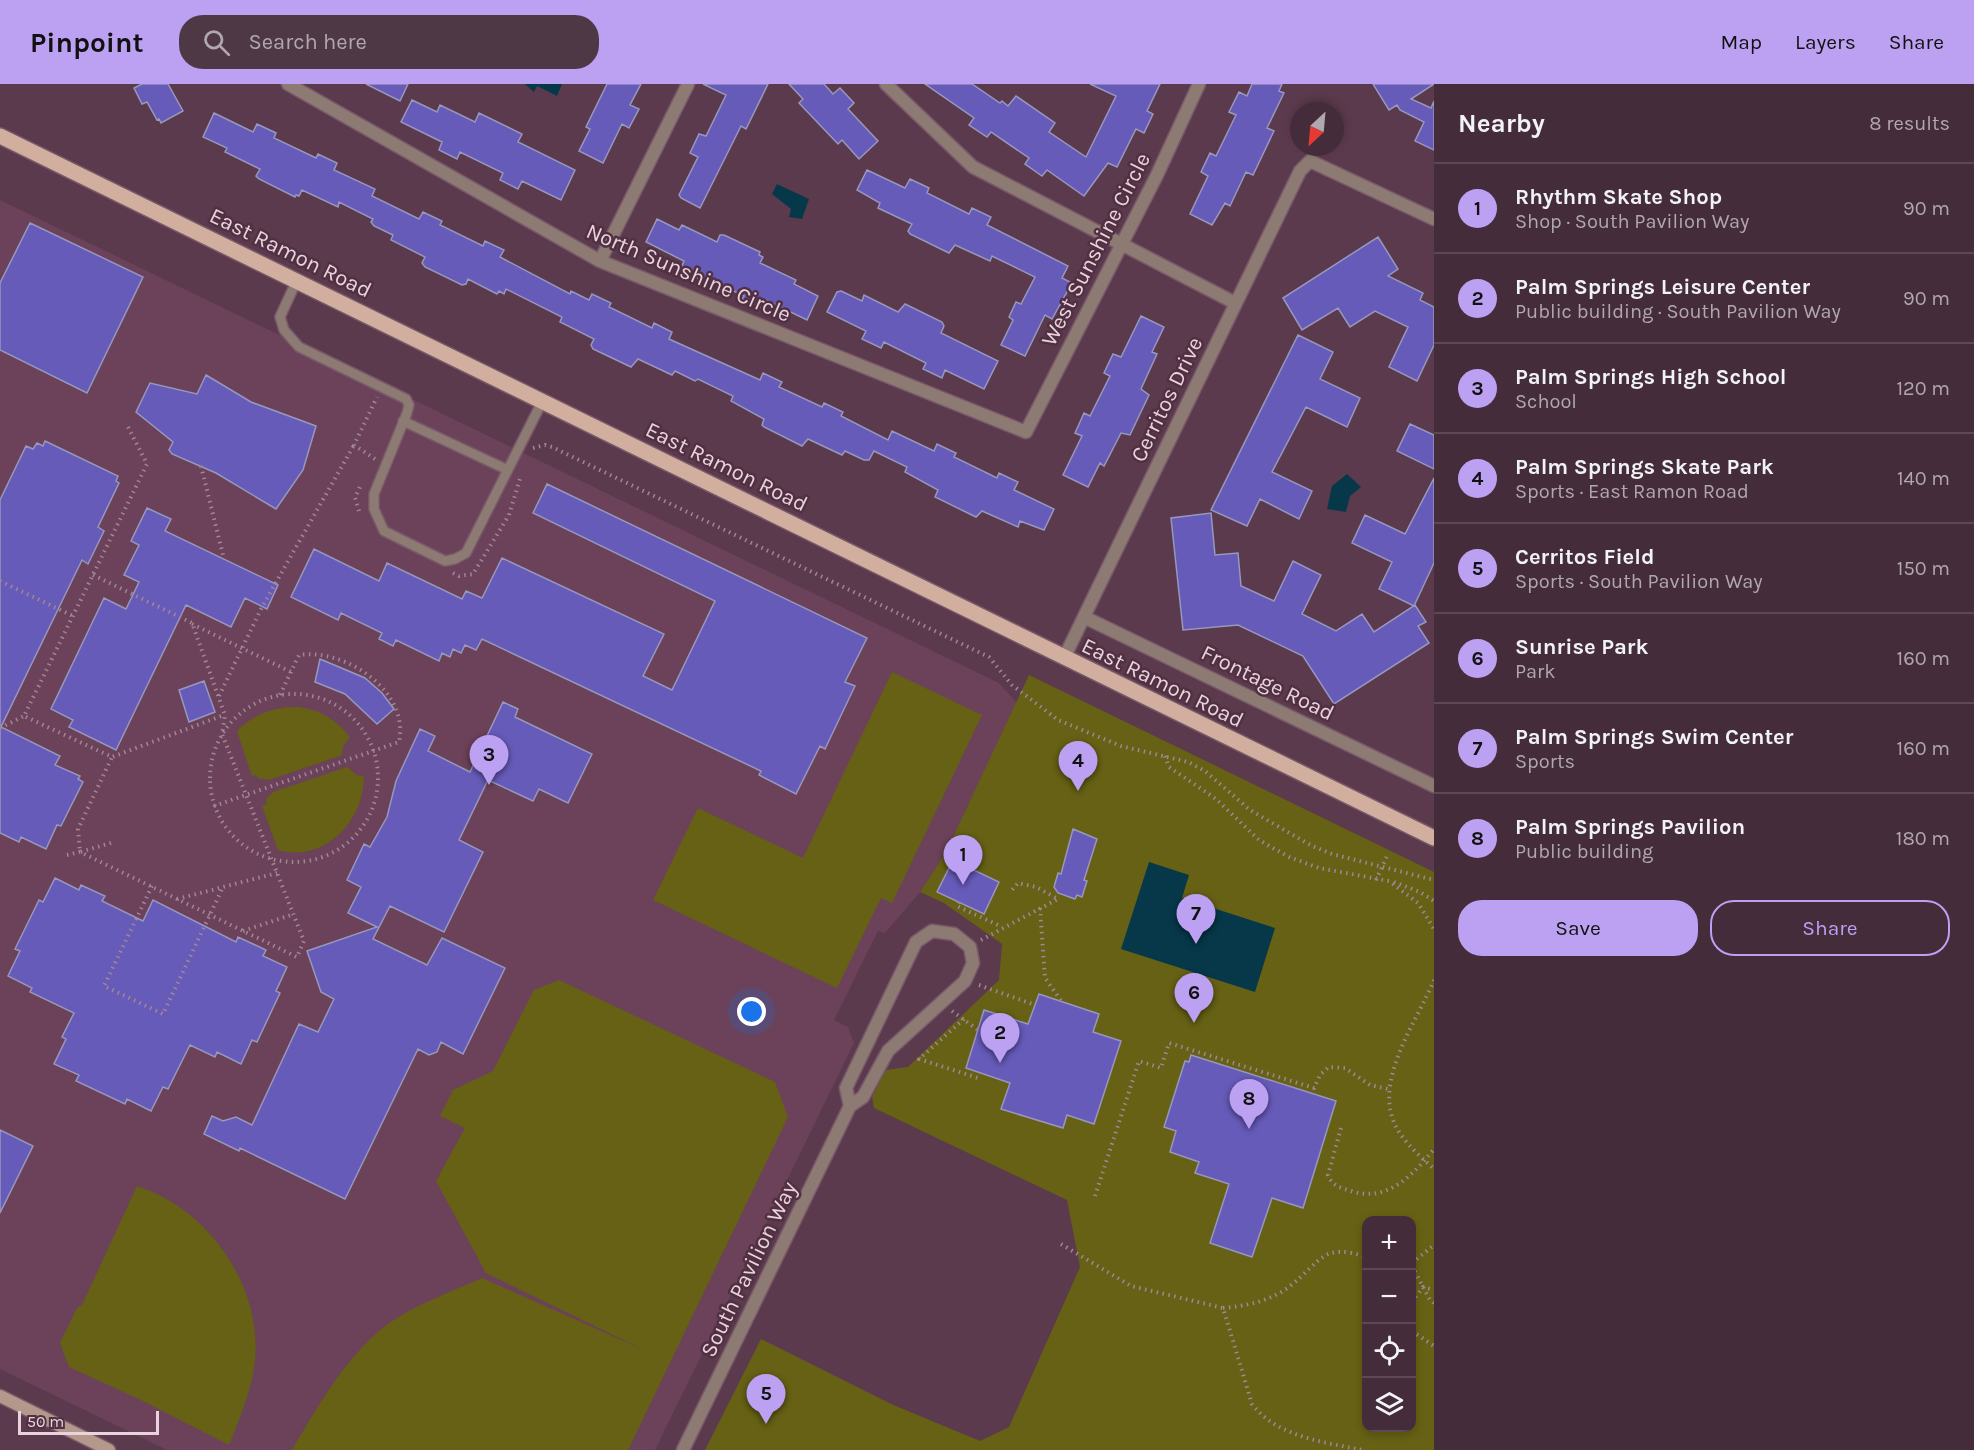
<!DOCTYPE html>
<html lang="en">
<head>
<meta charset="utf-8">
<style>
	:root { --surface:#452c3a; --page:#4f3845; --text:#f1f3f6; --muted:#b0a7af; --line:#5d4854; --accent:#bca0f2 }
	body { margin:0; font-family:Karla,sans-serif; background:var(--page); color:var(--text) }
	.controls { position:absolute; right:18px; bottom:18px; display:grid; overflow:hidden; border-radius:12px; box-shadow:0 3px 9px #0003 }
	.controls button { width:54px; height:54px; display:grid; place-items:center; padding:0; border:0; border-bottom:2px solid var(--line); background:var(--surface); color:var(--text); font:30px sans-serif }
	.compass { position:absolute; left:1290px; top:18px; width:54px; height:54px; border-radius:50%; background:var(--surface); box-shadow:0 3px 9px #0003; rotate:206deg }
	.scale { position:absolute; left:18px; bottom:15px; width:141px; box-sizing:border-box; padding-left:6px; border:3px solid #e8d3de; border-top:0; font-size:16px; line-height:21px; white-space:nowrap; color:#e8d3de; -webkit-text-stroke:4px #513042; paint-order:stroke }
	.you { position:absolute; left:752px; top:928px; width:21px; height:21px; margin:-15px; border:4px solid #fff; border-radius:50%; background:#1a73e8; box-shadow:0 0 0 9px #1a73e833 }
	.badge { display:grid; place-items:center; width:39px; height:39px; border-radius:50%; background:var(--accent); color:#111; font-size:20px; font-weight:700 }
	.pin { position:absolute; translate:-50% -50px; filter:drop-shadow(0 2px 3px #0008) }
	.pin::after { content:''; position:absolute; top:32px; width:21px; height:18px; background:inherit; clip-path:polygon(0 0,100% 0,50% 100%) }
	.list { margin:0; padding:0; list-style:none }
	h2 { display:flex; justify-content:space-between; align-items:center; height:78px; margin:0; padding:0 24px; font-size:26px }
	h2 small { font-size:20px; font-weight:400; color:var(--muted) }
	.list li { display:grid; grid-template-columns:39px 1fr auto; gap:18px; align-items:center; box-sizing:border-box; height:90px; padding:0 24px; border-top:2px solid var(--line) }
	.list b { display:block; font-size:22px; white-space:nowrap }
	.list p { margin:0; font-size:20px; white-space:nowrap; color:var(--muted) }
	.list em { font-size:20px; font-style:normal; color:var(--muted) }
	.actions { display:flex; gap:12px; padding:18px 24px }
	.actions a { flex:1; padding:14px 0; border:2px solid var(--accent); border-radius:24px; text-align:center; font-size:21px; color:var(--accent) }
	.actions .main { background:var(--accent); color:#111 }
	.icon { flex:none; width:33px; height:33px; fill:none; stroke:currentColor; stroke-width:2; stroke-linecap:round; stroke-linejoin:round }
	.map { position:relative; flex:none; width:1434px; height:1366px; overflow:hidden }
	header { display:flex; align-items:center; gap:36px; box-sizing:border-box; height:84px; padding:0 30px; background:var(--accent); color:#111 }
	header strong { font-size:28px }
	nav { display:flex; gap:33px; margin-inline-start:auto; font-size:21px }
	.search { width:420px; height:54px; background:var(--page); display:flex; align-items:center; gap:15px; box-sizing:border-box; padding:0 21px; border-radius:24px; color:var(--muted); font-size:22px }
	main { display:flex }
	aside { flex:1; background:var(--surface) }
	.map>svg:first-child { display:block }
</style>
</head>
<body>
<header>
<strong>Pinpoint</strong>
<div class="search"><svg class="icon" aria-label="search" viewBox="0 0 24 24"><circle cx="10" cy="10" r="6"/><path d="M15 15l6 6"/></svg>Search here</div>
<nav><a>Map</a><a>Layers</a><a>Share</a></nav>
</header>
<main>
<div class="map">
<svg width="1434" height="1366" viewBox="0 0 1434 1366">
	<rect width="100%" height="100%" fill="#5c3a4d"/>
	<path fill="#6b4259" d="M0 116 999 599 1017 619 946 768 920 808 885 849 878 847 834 936 848 943 854 959 655 1366H167L0 1285Z"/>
	<path fill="#666114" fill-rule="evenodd" d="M892 588 982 631 892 819 881 814 837 904 653 816 698 724 803 774Z
		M1029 591 1434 788V1366H705L761 1255 891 1320 980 1357 1009 1343 1080 1183 1067 1116 874 1024 872 1013 886 986 908 983 999 896 1002 860 944 819 920 808 946 768ZM1366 1136H1412V1344H1366Z
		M298 623C320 625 336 636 350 653L343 662 342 671 269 696 258 694 256 691 252 692 237 647C254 630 273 623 298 623Z
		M347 683 357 691 364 692C364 737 325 779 278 766L262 722 267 720 266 715 273 708Z
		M559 896 775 998 788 1033 628 1366H292C317 1323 342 1280 379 1247 404 1225 451 1208 482 1194L646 1267 486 1189 436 1097 465 1044 440 1032 453 1006 493 987 534 906Z
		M137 1102C200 1122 250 1185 255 1251 259 1290 243 1326 229 1361L139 1315 69 1283 60 1259 77 1224 82 1221Z"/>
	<path fill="#063849" d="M525 0H562L557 12 537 2 534 8Z
		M777 100 809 115 802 135 789 133 791 125 772 110Z
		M1347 390 1361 403 1350 412 1346 428 1327 425 1332 402Z
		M1149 778 1189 791 1182 814 1275 844 1255 908 1121 865Z"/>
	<path fill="#665bb9" stroke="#9897bd" stroke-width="1.5" d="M142 0H168L183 27 161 39 159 35 157 36 147 18 142 20 134 4Z
		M366 0H408L400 17Z
		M607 0H641L630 21 639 25 629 44 622 40 603 79 579 67 590 45 586 43Z
		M703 0H768L746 45 741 42 700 124 681 114 679 111 698 73 690 69 699 50 706 52 726 11Z
		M789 0H824L833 10 840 4 854 19 848 25 878 57 859 75 842 56 838 60 799 19 803 15Z
		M925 0H972L1000 19 1002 17 1008 22 1016 12 1055 39 1049 48 1086 73 1116 12 1090 0H1160L1147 27 1153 30 1144 49 1136 45 1117 83 1108 79 1084 112 1047 86 1042 92 1025 80 1029 74 991 48 987 53 969 41 974 34Z
		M1252 0H1282L1279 7 1284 9 1267 44 1274 47 1253 91 1246 88 1230 122 1225 119 1212 141 1190 130 1208 92 1201 88 1210 69 1216 72 1236 31 1229 28 1239 8 1247 12Z
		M1373 0H1434L1411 15 1431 24 1434 17V66L1415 57 1424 38 1400 26 1397 21 1389 26Z
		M412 16 437 28 440 21 475 38 479 29 522 50 518 58 575 86 561 116 522 97 518 105 500 96 503 89 460 68 457 75 439 66 442 58 401 38Z
		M214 29 253 48 257 40 276 49 274 54 316 74 318 70 337 79 334 86 375 105 372 112 419 135 423 128 442 137 440 141 483 162 485 157 504 166 500 173 570 210 571 207 589 216 592 210 611 219 609 223 652 244 654 239 672 248 669 255 760 296 763 289 782 298 779 303 822 323 824 319 843 328 841 332 888 356 892 347 934 367 937 360 956 369 954 373 997 394 999 389 1018 398 1014 406 1054 425 1044 446 1020 437 1018 443 982 427 976 433 935 413 938 406 905 388 907 383 874 367 869 376H864L845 367 842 371 808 355 802 362 764 343 762 341 764 335 731 317 733 312 698 295 695 297 675 287 672 291 638 275 631 283 610 273 593 265 591 261 594 255 560 238 562 233 506 205 504 210 499 207 497 210 468 195 466 200 462 201 425 183 422 179 425 173 391 156 393 151 374 142 371 138 373 135 339 118 338 123 302 106 299 112 296 111 295 113 259 95 256 92 260 85 225 68 227 64 203 53Z
		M867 86 905 104 910 95 929 104 927 109 969 130 972 124 991 133 987 141 1068 182 1062 194 1072 199 1052 235 1045 231 1025 272 1001 261 1013 236 1009 233 1016 218 1021 220 1035 193 992 172 990 177 955 161 949 169 910 150 908 147 912 140 878 124 880 119 857 106Z
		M657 135 679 146 682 141 717 158 720 151H724L760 168 759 171 763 173 760 179 796 196 794 200 818 212 807 236 766 216 762 224 742 215 744 212 701 191 699 195 680 186 684 177 646 158Z
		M30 139 143 193 87 309 0 266V199Z
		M1378 153 1398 185 1388 192 1423 209 1420 216 1434 223V261L1417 297 1389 283 1408 243 1375 227 1350 243 1338 224 1302 246 1283 214Z
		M841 207 862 217 864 211 898 228 905 220 942 238 944 242 941 249 998 277 984 305 945 286 942 294 923 285 926 279 884 258 881 264 862 255 866 247 827 228 837 208Z
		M1141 232 1164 243 1152 268 1157 270 1141 305 1149 311 1130 351 1121 349 1104 382 1100 379 1088 403 1063 391 1082 352 1075 349 1084 329 1090 332 1110 292 1104 289 1113 270 1121 273Z
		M1298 251 1333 268 1320 295 1360 314 1347 343 1306 323 1272 388 1312 407 1299 435 1260 415 1247 442 1211 426Z
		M206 291 251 318 316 342 303 386 276 425 216 389 172 370 169 366 173 358 136 328 150 299 197 310Z
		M1410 340 1434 351V385L1397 367Z
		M45 357 118 392 116 397 119 399 98 443 104 447 88 480 82 476 1 643 60 672 55 681 80 692 78 695 83 698 61 742 57 741 46 765 21 753 19 758 0 749V416L26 362 33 365 37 359 43 362Z
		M1434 394V479L1414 522 1379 505 1392 478 1352 459 1365 431 1405 450Z
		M547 400 867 554 845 598 855 602 825 665 820 662 796 710 759 691 761 687 482 555 476 566 465 561 461 569 453 565 450 573 442 569 439 577 396 556 393 562 379 555 382 549 341 529 338 536 291 513 314 465 379 497 387 479 462 515 466 507 482 514 502 474 664 550 643 592 672 606 715 517 533 429Z
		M147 424 171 435 165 447 278 501 267 525 245 514 231 543 186 521 116 666 69 643 73 636 51 625 104 514 126 525 139 498 124 491 139 461 131 457Z
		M1211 429 1215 471 1238 469 1241 502 1274 517 1293 477 1321 491 1302 530 1336 547 1362 530 1374 548 1415 521 1426 538 1418 542 1429 559 1334 620 1303 572 1238 541 1183 546 1171 434Z
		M320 575 365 594 382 609 394 625 377 640 345 610 315 598Z
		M204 597 215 628 189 638 179 606Z
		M503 618 518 625 515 633 592 670 568 719 539 705 533 717 488 696 459 756 483 768 444 848 390 822 373 855 427 881 442 854 505 884 463 970 441 958 437 968 429 971 418 965 345 1115 240 1064 239 1067 204 1050 212 1032 223 1037 236 1033 252 1041 299 940 318 948 334 915 321 908 307 867 377 843 348 829 361 803 347 796 364 760 370 763 387 733 396 697 420 645 435 652 428 667 470 688Z
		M1073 745 1097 755 1084 796 1087 797 1082 813 1077 811 1075 815 1058 809 1054 803 1058 789 1061 790Z
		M953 776 999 798 984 830 937 808Z
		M55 794 79 806 81 801 105 812 102 817 143 837 153 816 236 858 238 853 266 866 263 872 287 883 276 907 280 909 257 958 252 956 241 980 217 968 215 973 190 961 168 1005 163 1003 151 1027 127 1015 125 1020 76 997 79 991 54 980 66 955 62 953 74 929 30 908 32 904 8 892 20 867 15 865 39 816 43 818Z
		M1039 910 1099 930 1093 948 1121 957 1094 1040 1067 1031 1063 1044 1001 1025 1010 999 966 984 984 926 1028 940Z
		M1191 971 1336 1017 1303 1124 1272 1114 1252 1173 1210 1159 1229 1100 1195 1089 1199 1078 1170 1068 1176 1047 1164 1043 1185 977 1189 978Z
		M0 1046 33 1062 0 1129Z"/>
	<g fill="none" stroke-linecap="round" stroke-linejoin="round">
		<g stroke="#78596a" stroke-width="12">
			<path id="lane" d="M297 196 280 233 284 246 299 263 406 315 409 321 407 329 374 410V425L384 447 445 477 455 475 466 469 543 316
				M403 337 508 386"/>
		</g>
		<g stroke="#78596a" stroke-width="15">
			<path id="street" d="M288 0 600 177 1026 348 1157 91 1199 0
				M886 0 973 83 1235 219
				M600 177 688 0
				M1084 533 1434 702
				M1064 574 1300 87 1310 77 1434 135
				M683 1366 850 1022 863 1013 888 967 965 897 973 879 970 863 954 850 932 847 916 858 846 1004 850 1022"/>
		</g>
		<g stroke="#78596a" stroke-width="15">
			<path id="secondary" d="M0 1312 109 1366"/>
		</g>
		<g stroke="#78596a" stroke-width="18">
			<path id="primary" d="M0 52 1434 754"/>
		</g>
		<path stroke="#a18695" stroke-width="4" stroke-dasharray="1.5 4.5" stroke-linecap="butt" d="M128 343 147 380 24 632 112 673 224 631
			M533 364 545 361 552 363 989 573 1012 601 1058 636 1121 662 1188 678 1205 687 1250 726 1312 762 1332 770 1434 796
			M375 375 354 361 377 313
			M201 382 224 475
			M359 427 355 414 360 403
			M453 489 459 492 473 490 509 431 520 395
			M0 497 73 532
			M192 540 291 588
			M210 694a84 84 0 1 1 168 0a84 84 0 1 1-168 0Z
			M219 612 262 523 354 361
			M0 644 24 632
			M1165 672 1169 683 1216 715 1259 756 1289 773 1319 784 1389 797 1418 819 1434 845
			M214 722 399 658C410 607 345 564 299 571L279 613
			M111 759 80 768 78 745 112 673
			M67 771 80 768 297 873 304 857 222 650 225 631 192 539 93 491
			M1376 796 1387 772
			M1394 798 1420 808 1434 817
			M152 802 104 902 163 930 223 803
			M177 815 277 789
			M959 818 957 822 1002 843
			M1040 824 1045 894 1062 918
			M243 847 294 830
			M981 856 1058 815 1036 803 1018 799 1011 807
			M1434 896C1416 940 1369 1001 1399 1048 1408 1062 1422 1074 1434 1085
			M979 901 1035 921
			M952 927 978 946
			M964 935 919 975 978 994
			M1341 1044 1328 1091C1332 1102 1341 1104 1351 1107 1387 1119 1413 1091 1434 1065
			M1095 1112 1139 977 1161 984 1169 959 1314 1004 1320 991 1329 983 1345 984 1370 1001 1388 1005
			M1061 1160 1131 1202 1223 1224 1252 1320C1277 1353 1324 1358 1362 1366
			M1412 1179 1434 1161
			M1412 1182 1430 1216 1434 1219
			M1412 1218 1423 1203 1434 1206
			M1223 1224C1246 1222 1271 1217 1290 1202 1321 1178 1322 1158 1366 1173
			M1412 1247 1434 1262"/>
		<use href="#lane" stroke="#8d7b73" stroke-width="9"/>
		<use href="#street" stroke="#8d7b73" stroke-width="12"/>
		<use href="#secondary" stroke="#b3988b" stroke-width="12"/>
		<use href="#primary" stroke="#d1ae9e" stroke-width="15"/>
	</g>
	<g text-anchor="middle" stroke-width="5" stroke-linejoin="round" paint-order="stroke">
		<g font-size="22" fill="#e8d3de" stroke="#513042">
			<text transform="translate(1095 165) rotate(-63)" y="8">West Sunshine Circle</text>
			<text transform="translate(291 168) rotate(26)" y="8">East Ramon Road</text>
			<text transform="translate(689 188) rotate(23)" y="8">North Sunshine Circle</text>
			<text transform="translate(1166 315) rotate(-64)" y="8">Cerritos Drive</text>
			<text transform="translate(727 382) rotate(26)" y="8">East Ramon Road</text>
			<text transform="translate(1163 598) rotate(26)" y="8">East Ramon Road</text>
			<text transform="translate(1268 598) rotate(26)" y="8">Frontage Road</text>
			<text transform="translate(748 1185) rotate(-64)" y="8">South Pavilion Way</text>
		</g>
	</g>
</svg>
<div class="controls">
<button>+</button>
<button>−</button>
<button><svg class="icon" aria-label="locate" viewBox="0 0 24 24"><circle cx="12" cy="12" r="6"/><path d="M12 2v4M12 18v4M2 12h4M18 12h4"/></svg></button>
<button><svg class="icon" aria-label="layers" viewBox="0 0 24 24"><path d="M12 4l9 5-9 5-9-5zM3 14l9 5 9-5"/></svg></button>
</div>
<svg class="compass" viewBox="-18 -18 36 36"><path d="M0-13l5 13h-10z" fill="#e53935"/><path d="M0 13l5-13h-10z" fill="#b0a7af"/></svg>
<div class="scale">50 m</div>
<div class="you"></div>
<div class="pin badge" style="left:963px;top:801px">1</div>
<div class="pin badge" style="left:1000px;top:979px">2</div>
<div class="pin badge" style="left:489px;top:701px">3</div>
<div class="pin badge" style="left:1078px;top:707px">4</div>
<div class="pin badge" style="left:766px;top:1340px">5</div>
<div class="pin badge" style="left:1194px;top:939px">6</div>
<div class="pin badge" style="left:1196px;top:860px">7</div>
<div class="pin badge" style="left:1249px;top:1045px">8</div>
</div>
<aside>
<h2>Nearby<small>8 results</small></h2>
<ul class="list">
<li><span class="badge">1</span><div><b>Rhythm Skate Shop</b><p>Shop · South Pavilion Way</p></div><em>90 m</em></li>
<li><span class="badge">2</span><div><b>Palm Springs Leisure Center</b><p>Public building · South Pavilion Way</p></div><em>90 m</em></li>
<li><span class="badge">3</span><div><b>Palm Springs High School</b><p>School</p></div><em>120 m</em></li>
<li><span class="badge">4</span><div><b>Palm Springs Skate Park</b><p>Sports · East Ramon Road</p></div><em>140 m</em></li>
<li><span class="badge">5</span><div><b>Cerritos Field</b><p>Sports · South Pavilion Way</p></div><em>150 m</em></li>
<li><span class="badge">6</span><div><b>Sunrise Park</b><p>Park</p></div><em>160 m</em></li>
<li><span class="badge">7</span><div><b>Palm Springs Swim Center</b><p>Sports</p></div><em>160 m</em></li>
<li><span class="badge">8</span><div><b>Palm Springs Pavilion</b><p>Public building</p></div><em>180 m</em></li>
</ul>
<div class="actions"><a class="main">Save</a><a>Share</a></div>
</aside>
</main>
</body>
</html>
